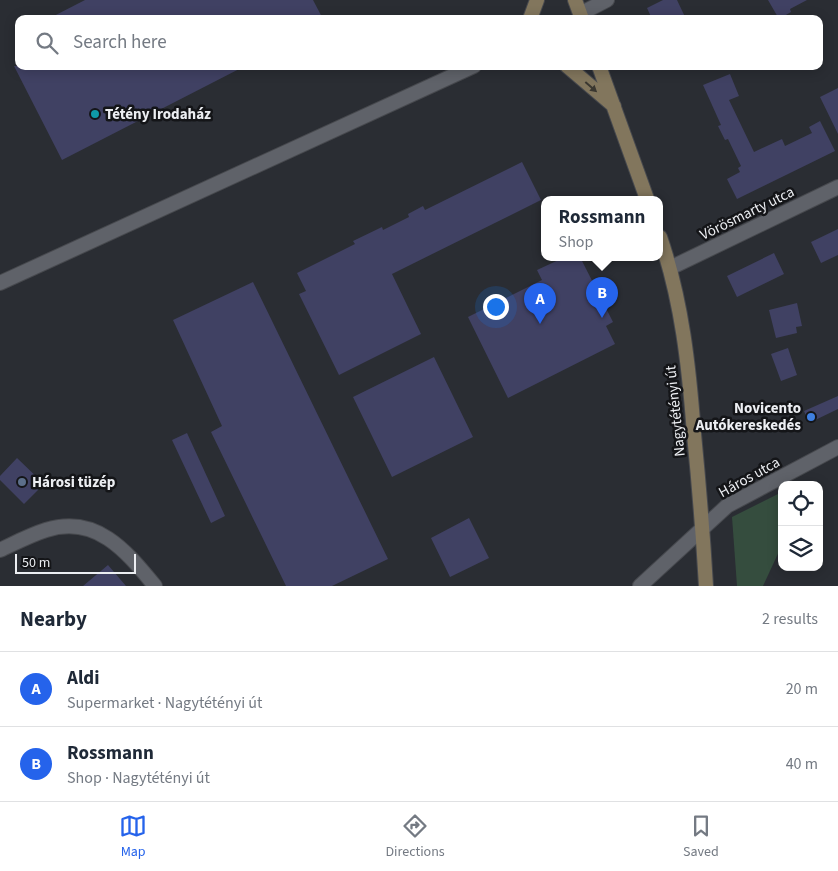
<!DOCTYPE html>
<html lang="en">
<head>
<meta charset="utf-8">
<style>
	:root { --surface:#fff; --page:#f6f6f7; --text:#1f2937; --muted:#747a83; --line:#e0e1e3; --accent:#2563eb }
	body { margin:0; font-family:"Source Sans 3",sans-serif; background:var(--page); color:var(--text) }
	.controls { position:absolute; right:15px; bottom:15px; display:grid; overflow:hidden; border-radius:10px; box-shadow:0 2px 12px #0003 }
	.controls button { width:45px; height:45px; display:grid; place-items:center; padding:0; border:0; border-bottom:1px solid var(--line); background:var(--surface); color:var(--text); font:25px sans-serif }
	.scale { position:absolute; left:15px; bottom:12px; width:121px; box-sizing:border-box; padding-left:5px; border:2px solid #eceef2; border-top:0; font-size:14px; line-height:18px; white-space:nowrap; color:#eceef2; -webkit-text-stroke:4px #141518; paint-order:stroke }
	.you { position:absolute; left:495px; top:306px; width:18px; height:18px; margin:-12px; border:4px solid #fff; border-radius:50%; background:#1a73e8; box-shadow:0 0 0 8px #1a73e833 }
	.badge { display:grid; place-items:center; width:32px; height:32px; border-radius:50%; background:var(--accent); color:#fff; font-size:16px; font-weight:700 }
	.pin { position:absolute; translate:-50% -41px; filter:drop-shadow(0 1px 2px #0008) }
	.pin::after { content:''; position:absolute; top:26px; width:18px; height:15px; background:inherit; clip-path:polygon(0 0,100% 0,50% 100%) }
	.popup { position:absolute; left:541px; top:196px; width:122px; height:65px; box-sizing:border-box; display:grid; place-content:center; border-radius:10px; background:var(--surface); filter:drop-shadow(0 1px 4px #0005); font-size:16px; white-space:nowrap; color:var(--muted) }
	.popup b { font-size:19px; color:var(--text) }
	.popup::after { content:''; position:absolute; left:50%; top:100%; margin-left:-10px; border:10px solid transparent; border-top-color:var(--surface) }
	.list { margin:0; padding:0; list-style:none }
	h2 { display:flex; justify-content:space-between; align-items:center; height:65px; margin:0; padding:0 20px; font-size:21px }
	h2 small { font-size:16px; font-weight:400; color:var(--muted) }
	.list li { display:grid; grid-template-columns:32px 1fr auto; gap:15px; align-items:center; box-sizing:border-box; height:75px; padding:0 20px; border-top:1px solid var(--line) }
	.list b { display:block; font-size:19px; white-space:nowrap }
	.list p { margin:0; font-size:16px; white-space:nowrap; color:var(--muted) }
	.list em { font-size:16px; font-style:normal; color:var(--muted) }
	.icon { flex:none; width:28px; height:28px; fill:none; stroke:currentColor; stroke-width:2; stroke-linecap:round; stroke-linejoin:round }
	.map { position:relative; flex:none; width:838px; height:586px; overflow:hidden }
	.search { position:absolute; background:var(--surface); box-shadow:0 2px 12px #0003; left:15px; right:15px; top:15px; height:55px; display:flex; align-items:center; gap:12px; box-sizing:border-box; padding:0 18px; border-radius:10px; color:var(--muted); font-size:19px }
	.sheet { height:215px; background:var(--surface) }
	nav { display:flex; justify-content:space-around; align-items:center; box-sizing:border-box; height:70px; border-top:1px solid var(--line); background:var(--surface); font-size:14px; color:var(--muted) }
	nav a { display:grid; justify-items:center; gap:2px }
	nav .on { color:var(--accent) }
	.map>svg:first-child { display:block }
</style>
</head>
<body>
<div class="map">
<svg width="838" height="586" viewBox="0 0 838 586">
	<rect width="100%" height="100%" fill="#2a2d33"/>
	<path fill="#354d3e" d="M782 492V545L763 586H737L732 517Z"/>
	<path fill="#404163" d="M85 0H313L323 19H48Z
		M663 0H677L686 19H652L647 8Z
		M768 0H807L790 9 791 12 779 19Z
		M14 66H245L62 160Z
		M730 74 739 96 729 100 754 152 782 139 785 146 812 133 809 127 820 121 835 151 737 199 727 179 740 172 738 168 741 166 728 139 725 140 718 126 721 125 703 85Z
		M838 88V134L820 97Z
		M522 162 541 200 392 274 421 334 339 375 299 294 306 291 297 273 355 244 353 241 382 227 383 230 409 217 408 214 423 206 425 210Z
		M838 229V255L821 263 811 242Z
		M774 253 784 274 737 297 727 276Z
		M565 257H580L613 322 606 326 615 344 508 398 468 317 542 280 537 270Z
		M253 282 388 559 332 586H286L211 432 222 426 173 320Z
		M797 303 802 326 796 327 797 333 776 338 769 310Z
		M788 348 797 375 781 381 771 354Z
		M434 357 473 437 392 477 353 397Z
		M838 396V409L809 423 804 411Z
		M187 433 225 516 211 523 172 440Z
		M17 458 44 484 24 504 0 480V476Z
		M469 518 489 558 450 577 431 538Z
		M108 565 126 586H83Z"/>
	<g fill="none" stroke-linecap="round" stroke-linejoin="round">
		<g stroke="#47494e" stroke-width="16">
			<path id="minor" d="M580 14 607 0
				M670 268 838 187
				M0 550C15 543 30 535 46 530 97 514 127 552 155 586
				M640 586 703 528"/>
		</g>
		<g stroke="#47494e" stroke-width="16">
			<path id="tertiary" d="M0 283 474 66
				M703 528 727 506 838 447"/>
		</g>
		<g stroke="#47494e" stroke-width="16">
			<path id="secondary" d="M575 0 582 19
				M530 19 537 0
				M567 66 614 106
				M599 66 647 199
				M660 237C682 301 689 367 694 434 699 485 703 535 706 586"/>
		</g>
		<use href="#minor" stroke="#5f6269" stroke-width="14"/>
		<use href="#tertiary" stroke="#5f6269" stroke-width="14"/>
		<use href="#secondary" stroke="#82765d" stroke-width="14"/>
	</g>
	<defs><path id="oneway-solid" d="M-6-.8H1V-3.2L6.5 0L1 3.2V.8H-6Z" transform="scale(1.25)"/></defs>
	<use fill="#3a3730" href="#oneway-solid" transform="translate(591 87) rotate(41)"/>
	<circle fill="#0f9aa8" stroke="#141518" stroke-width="2" cx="95" cy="114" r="5"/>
	<circle fill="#3f7fe0" stroke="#141518" stroke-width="2" cx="811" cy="417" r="5"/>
	<circle fill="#5c6f8a" stroke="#141518" stroke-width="2" cx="22" cy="482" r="5"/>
	<g text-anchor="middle" stroke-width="5" stroke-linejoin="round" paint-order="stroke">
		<g font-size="15" font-weight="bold" fill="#eceef2" stroke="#141518" text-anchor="start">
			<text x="105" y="119">Tétény Irodaház</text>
			<text x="801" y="413" text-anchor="end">Novicento<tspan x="801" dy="17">Autókereskedés</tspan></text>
			<text x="32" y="487">Hárosi tüzép</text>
		</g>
		<g font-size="15" fill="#eceef2" stroke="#141518">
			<text transform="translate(747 213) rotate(-26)" y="5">Vörösmarty utca</text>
			<text transform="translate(675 411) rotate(-96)" y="5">Nagytétényi út</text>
			<text transform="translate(749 477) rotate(-29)" y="5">Háros utca</text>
		</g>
	</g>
</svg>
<div class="controls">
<button><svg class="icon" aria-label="locate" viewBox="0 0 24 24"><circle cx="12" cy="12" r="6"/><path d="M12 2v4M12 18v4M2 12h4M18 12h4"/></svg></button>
<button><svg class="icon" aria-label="layers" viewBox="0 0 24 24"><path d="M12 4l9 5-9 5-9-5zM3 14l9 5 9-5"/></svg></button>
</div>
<div class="scale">50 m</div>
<div class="you"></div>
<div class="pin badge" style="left:540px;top:324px">A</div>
<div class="pin badge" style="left:602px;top:318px">B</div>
<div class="popup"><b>Rossmann</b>Shop</div>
<div class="search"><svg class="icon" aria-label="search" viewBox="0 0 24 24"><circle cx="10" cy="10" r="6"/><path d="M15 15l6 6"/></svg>Search here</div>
</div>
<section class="sheet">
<h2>Nearby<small>2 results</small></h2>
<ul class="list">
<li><span class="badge">A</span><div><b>Aldi</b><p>Supermarket · Nagytétényi út</p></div><em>20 m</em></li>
<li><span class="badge">B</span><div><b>Rossmann</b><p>Shop · Nagytétényi út</p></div><em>40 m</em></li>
</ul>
</section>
<nav>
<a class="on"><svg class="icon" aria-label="map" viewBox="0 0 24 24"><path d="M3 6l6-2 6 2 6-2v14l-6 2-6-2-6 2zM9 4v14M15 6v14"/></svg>Map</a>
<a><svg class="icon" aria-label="directions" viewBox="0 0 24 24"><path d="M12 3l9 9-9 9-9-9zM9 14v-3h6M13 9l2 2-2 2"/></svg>Directions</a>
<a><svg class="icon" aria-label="saved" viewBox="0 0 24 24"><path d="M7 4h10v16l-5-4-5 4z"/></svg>Saved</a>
</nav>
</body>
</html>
